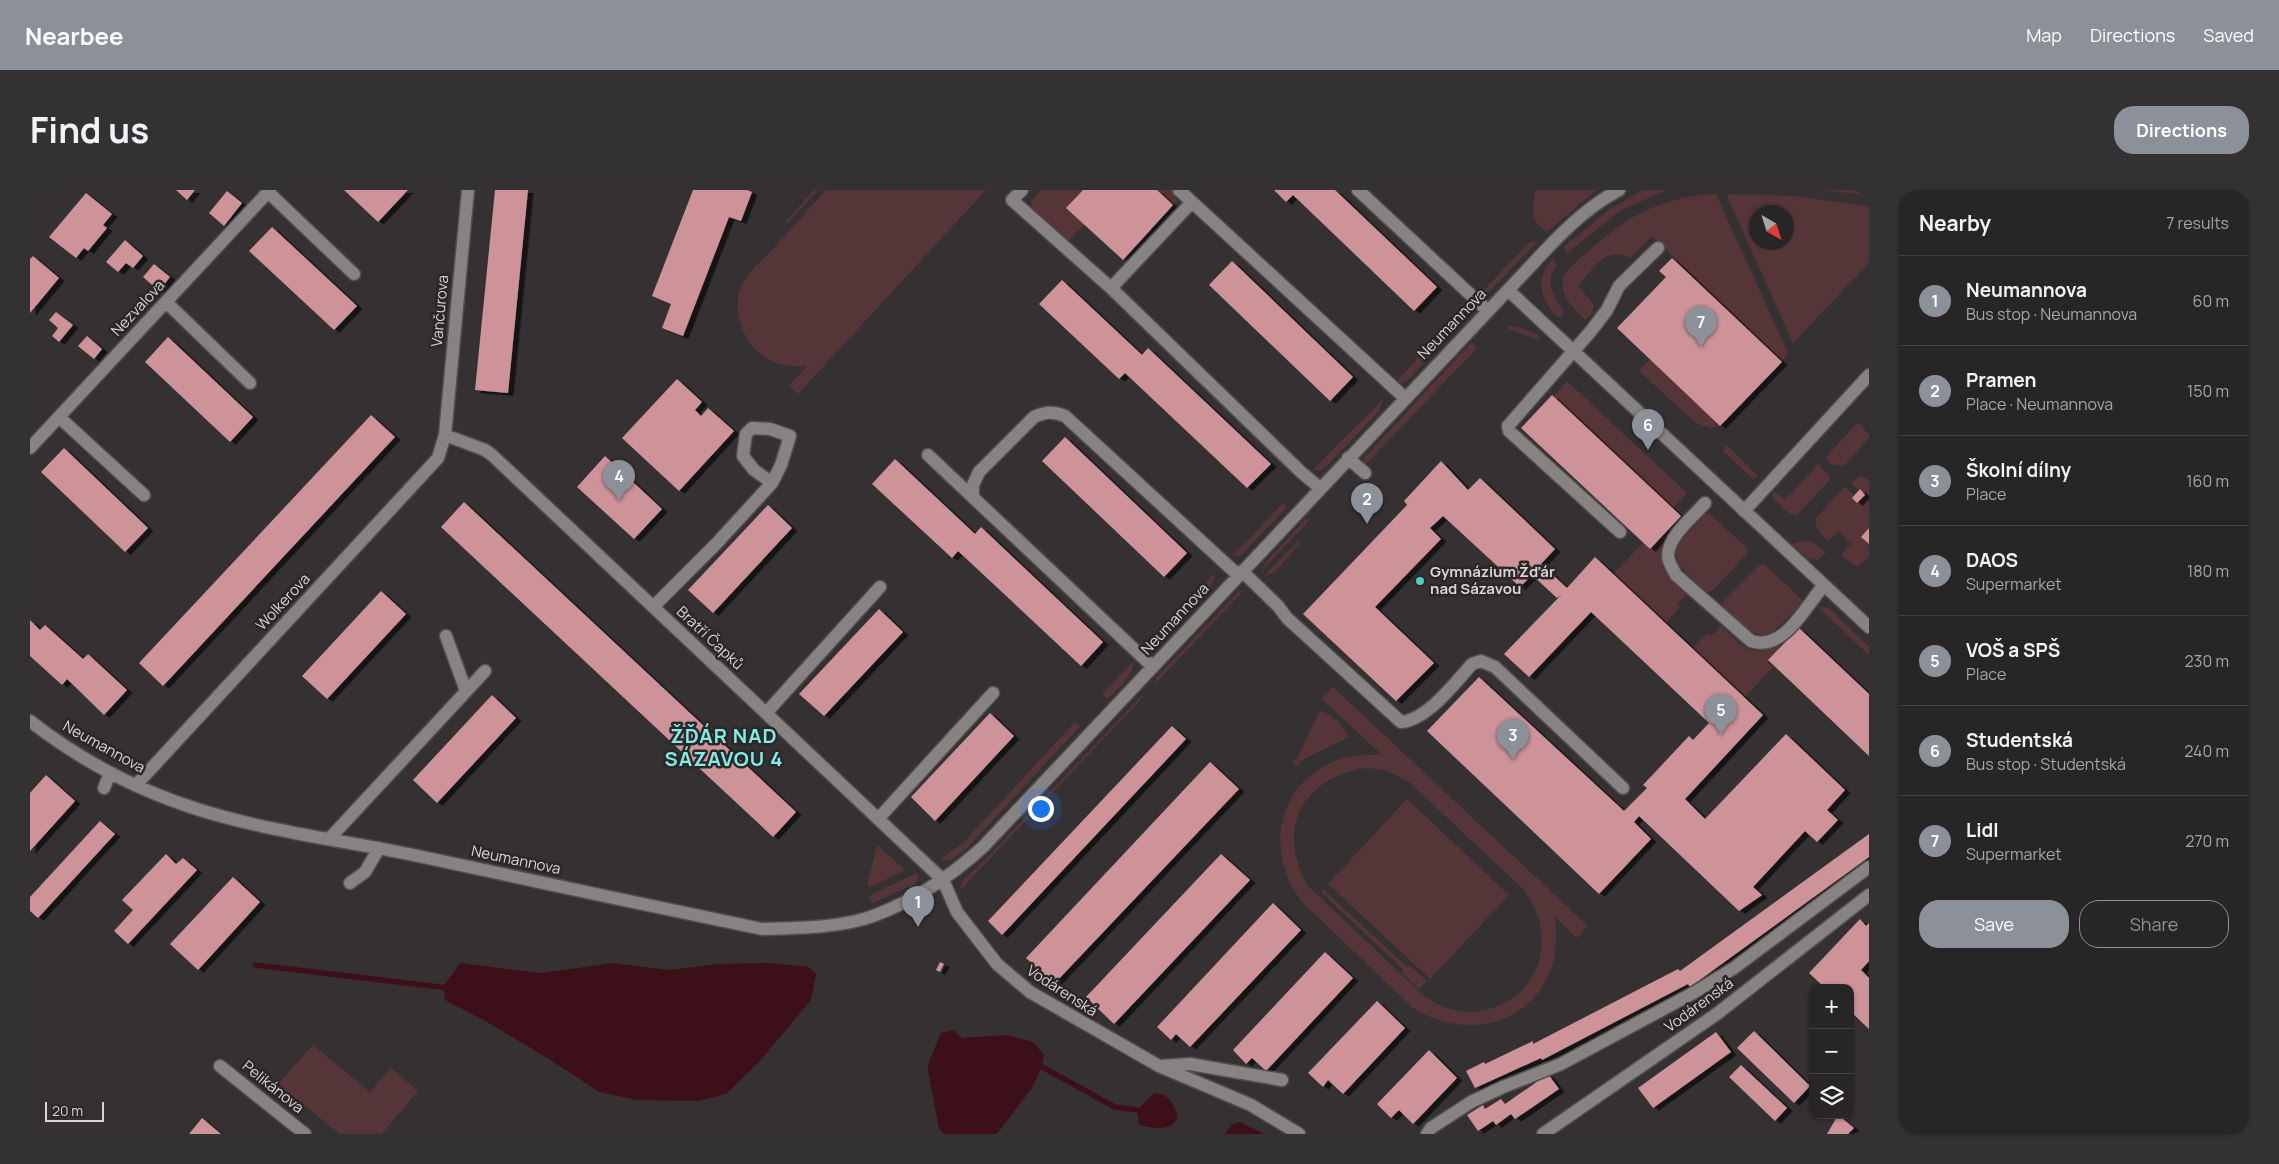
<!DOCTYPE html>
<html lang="en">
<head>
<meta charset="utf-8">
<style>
	:root { --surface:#282526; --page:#343132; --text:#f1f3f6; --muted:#a5a5a7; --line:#444243; --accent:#8c9099 }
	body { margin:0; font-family:Manrope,sans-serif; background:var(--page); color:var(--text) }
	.controls { position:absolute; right:15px; bottom:15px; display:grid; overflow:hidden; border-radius:10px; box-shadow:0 1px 4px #0004 }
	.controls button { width:45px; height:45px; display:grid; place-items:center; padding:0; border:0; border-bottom:1px solid var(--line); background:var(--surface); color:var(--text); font:25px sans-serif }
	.compass { position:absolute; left:1719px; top:15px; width:45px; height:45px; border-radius:50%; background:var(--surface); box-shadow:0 1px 4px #0004; rotate:141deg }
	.scale { position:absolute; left:15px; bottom:12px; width:59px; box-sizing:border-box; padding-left:5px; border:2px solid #d8d5d6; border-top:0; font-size:14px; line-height:18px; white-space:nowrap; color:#d8d5d6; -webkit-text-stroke:4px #2b2728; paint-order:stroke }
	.you { position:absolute; left:1010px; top:618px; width:18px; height:18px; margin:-12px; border:4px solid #fff; border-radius:50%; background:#1a73e8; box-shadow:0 0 0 8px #1a73e833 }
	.badge { display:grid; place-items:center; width:32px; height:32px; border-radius:50%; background:var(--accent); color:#fff; font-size:16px; font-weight:700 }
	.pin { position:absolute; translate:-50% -41px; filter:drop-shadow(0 1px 2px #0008) }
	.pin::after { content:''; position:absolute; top:26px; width:18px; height:15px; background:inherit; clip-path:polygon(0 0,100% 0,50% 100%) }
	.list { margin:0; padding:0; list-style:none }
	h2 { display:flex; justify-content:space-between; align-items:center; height:65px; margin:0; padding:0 20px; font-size:21px }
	h2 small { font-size:16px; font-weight:400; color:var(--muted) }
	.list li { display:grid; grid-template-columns:32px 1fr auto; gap:15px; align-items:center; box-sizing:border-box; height:90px; padding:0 20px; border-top:1px solid var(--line) }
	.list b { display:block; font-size:19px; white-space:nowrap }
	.list p { margin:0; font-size:16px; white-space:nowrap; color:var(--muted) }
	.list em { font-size:16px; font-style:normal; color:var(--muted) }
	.actions { display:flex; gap:10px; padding:15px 20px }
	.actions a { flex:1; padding:11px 0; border:1px solid var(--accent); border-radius:20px; text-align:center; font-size:18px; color:var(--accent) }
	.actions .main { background:var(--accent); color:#fff }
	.icon { flex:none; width:28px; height:28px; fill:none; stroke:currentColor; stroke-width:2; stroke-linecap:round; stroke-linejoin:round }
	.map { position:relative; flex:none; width:1839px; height:944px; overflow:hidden; border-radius:20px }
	header { display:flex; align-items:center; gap:30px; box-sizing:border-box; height:70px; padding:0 25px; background:var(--accent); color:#fff }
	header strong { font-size:24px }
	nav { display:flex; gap:28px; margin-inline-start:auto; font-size:18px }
	.intro { display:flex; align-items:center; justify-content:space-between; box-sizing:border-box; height:120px; padding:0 30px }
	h1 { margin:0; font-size:35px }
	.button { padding:12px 22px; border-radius:20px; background:var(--accent); color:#fff; font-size:18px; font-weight:700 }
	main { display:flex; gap:30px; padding:0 30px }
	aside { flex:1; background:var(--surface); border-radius:20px; box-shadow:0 1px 4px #0004 }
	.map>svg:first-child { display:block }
</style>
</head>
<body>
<header>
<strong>Nearbee</strong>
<nav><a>Map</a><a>Directions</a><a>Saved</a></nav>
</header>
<div class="intro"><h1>Find us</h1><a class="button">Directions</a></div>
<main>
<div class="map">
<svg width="1839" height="944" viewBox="0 0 1839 944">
	<defs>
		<filter id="shadow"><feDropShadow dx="5.5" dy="3" stdDeviation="0" flood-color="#0009"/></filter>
	</defs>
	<rect width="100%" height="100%" fill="#353132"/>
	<path fill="#563539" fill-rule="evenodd" d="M784 0H788L757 34 755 32Z
		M796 0H956L768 204 759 196 777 176C756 178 732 172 720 153 710 138 703 117 711 98 717 83 731 71 742 60 760 40 778 20 796 0Z
		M1011 0H1053L1054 35 1036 53 1002 20 1001 11Z
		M1127 0H1141L1148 12 1143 15Z
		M1506 0H1566L1517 42C1499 30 1502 20 1506 0Z
		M1613 0H1637L1591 20 1537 63 1533 57 1583 17Z
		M1789 0H1839V5Z
		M1677 4H1686L1758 163 1752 172 1622 46 1600 68C1575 55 1564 79 1548 96L1564 115 1562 123 1555 130C1541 114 1529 108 1534 85 1542 75 1552 67 1561 59 1599 25 1626 11 1677 4Z
		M1699 4 1762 6 1839 16V73L1763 153 1697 6ZM1756 22V52H1726V22Z
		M1501 51 1507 52 1454 107 1451 103Z
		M1523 69 1527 75C1513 92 1524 107 1534 123L1529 128C1516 119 1507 97 1514 82 1515 78 1520 73 1523 69Z
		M1420 134 1425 139 1377 191 1371 193 1367 191Z
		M1477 136 1489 137 1510 146 1509 150 1506 149 1479 139Z
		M1441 153 1447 158 1335 275 1333 269Z
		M1620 169 1690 236 1680 238 1666 233 1609 181Z
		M1537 191 1657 303 1642 319 1523 207Z
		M1353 209 1349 221 1296 277 1289 281 1283 280Z
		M1828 232 1839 245V248L1814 276 1801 274 1795 268Z
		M1697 255 1728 286 1723 289 1693 261Z
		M1788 274 1799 285V291L1767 325 1760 324 1742 308 1743 300 1755 310Z
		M1831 286 1839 290V338L1831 347 1839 355V367L1830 375 1826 376 1811 365 1821 354 1809 341 1798 351C1791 344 1784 338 1786 328L1815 297 1824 305 1822 308 1827 312 1835 305 1820 293Z
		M1253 313 1257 317 1211 365 1202 367Z
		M1679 323 1718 359 1717 364 1682 401 1676 402C1635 362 1637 366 1675 324Z
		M1276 329 1279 331 1232 380 1235 373Z
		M1637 341C1635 348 1632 354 1631 361 1628 380 1645 393 1656 405L1647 413 1650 417 1635 434 1583 384 1613 353 1620 359Z
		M1269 350 1268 355 1246 381 1233 387Z
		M1776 350 1785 353 1796 363 1787 370 1779 369 1762 354Z
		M1731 374 1735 375 1772 410V413C1732 455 1735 455 1692 416L1694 411Z
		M1185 383C1182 407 1144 439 1128 456L1120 460 1115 459Z
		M1210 400 1213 401 1126 493V488Z
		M1788 417 1799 418 1839 457V465Z
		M1691 436C1716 459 1717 467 1752 456L1737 472 1743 477 1714 508 1662 459 1678 443 1681 446Z
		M1104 471C1102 488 1089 497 1078 509L1072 504Z
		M1303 497 1558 736 1547 748 1525 727C1526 743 1527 757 1523 773 1504 836 1435 851 1383 818L1272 712C1233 661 1247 591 1310 569 1324 564 1338 565 1352 565L1292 509ZM1337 578 1355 580 1379 592 1492 698C1523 735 1519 793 1470 815 1456 821 1440 824 1425 820 1413 818 1404 812 1394 806L1278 696C1245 639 1273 586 1337 578Z
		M1111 506H1114L930 700 933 690 953 672Z
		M1290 520 1307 530 1319 547 1270 571 1269 575 1265 576 1263 572 1267 569Z
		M1045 532 1050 536 939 656 920 671 910 670 934 652Z
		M1377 609 1479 705 1400 789 1298 694Z
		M847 655 875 680 840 697 837 695Z
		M887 683 888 690 883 695 842 713 839 706Z
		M1293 699 1377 777 1379 775 1397 791 1389 799 1372 783 1374 780 1291 702Z
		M283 855 340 902 361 878 388 901 352 944H310L248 894Z"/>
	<path fill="#3d1019" d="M430 773 511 783 584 773 639 780 689 774 738 773 779 777 786 784 781 810 730 871 696 904 668 911 607 910 569 902 519 869 457 832 415 810 413 797Z
		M923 840 932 848 976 845 1003 852 1014 865 1012 877 1002 898 967 944H914L909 938 898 881V874L911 843Z
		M1124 903 1135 905C1161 932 1141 944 1109 935L1107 920Z
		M1209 932 1235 944H1195L1202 934Z"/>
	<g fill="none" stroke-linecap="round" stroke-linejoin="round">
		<path stroke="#3d1019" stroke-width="5.5" d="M225 775 419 798
			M1005 879 1012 877 1085 917 1107 920 1113 924"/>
	</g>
	<path fill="#cd9399" filter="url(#shadow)" d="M146 0H165L157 10Z
		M314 0H378L348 32Z
		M465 0H498L478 203 445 200Z
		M663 0H717L722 2 711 31 699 27 653 146 632 138 641 114 622 106Z
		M1053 0H1127L1143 15 1093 70 1036 18Z
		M1244 0H1305L1407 97 1384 121 1263 5 1256 12Z
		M197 1 212 13 194 36 179 23Z
		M56 3 82 24 73 35 77 38 58 61 54 58 46 68 19 47Z
		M242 37 327 116 304 140 219 61Z
		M95 50 113 66 103 78 96 73 88 82 76 72Z
		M3 66 29 88 0 123V69Z
		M1642 68 1752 172 1690 236 1587 138 1636 87 1629 81Z
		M1202 71 1323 187 1300 211 1179 95Z
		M124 74 140 87 129 101 113 87Z
		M1032 90 1112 165 1118 158 1241 274 1217 298 1095 183 1089 189 1009 114Z
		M26 122 43 135 29 152 22 146 28 138 19 130Z
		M57 146 72 159 64 169 48 156Z
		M138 147 223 227 200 252 115 172Z
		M647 189 672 212 665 220 671 226 678 218 704 241 649 301 592 248Z
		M1522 205 1651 326 1620 359 1491 238Z
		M341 225 365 247 133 496 109 473Z
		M1035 247 1157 363 1134 387 1012 271Z
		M34 258 118 338 95 362 11 282Z
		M575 266 632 319 604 349 547 297Z
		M865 269 945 344 951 337 1073 452 1051 476 928 361 922 368 842 294Z
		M1411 271 1438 300 1450 288 1525 359 1511 374 1537 398 1565 367 1733 525 1655 609 1675 629 1756 544 1815 600 1797 620 1808 630 1787 652 1775 641 1723 697 1732 705 1709 721 1609 626 1604 632 1621 649 1569 704 1397 541 1449 487 1594 621 1617 598 1613 595 1659 546 1663 550 1679 533 1561 422 1499 487 1474 464 1532 404 1527 408 1502 385 1490 397 1413 326 1400 338 1411 349 1345 417 1404 473 1366 511 1273 424 1377 315 1374 311Z
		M1830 299 1835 305 1827 313 1822 308Z
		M434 312 766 622 743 647 411 337Z
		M738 315 762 338 683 423 658 400Z
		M1839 338V354L1831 347Z
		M351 401 376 424 297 509 272 486Z
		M849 419 873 442 794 526 769 504Z
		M0 430 10 440 15 435 53 469 58 464 97 500 74 525 37 489 32 495 0 466Z
		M1769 438 1839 504V566L1738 470Z
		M462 505 486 528 407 613 383 590Z
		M960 523 984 546 905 631 881 607Z
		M1142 536 1156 549 972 745 958 731Z
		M1180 572 1209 599 1024 794 996 768Z
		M16 585 45 611 0 661V603Z
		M70 631 85 644 8 728 0 721V707Z
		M1839 644V667L1660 797 1658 794 1512 870 1511 868 1445 898 1436 881 1454 872 1455 874 1503 851V854L1648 779 1650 781Z
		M136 664 146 674 153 668 167 680 98 754 84 741 103 720 92 710Z
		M1191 664 1220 690 1084 834 1056 807Z
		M203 687 230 712 168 780 140 754Z
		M1243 713 1271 740 1160 857 1146 844 1141 850 1127 837Z
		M1830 729 1836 736 1839 733V771L1831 780 1839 788V839L1820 821V798H1795L1779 783Z
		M1295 762 1323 788 1236 881 1222 868 1216 874 1203 860Z
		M910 772 914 774 910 782 906 780Z
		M1347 811 1375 838 1313 904 1298 890 1293 897 1278 883Z
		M1724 841 1780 896 1764 913 1707 858Z
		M1686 842 1701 862 1623 918 1608 898Z
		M1399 860 1427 888 1383 934 1369 920 1361 928 1347 914Z
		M1711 875 1757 918 1745 931 1699 887Z
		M1518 884 1529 899 1485 929 1481 924 1466 935 1463 931 1448 941 1437 925 1453 915 1455 919 1471 909 1475 914Z
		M1808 925 1824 938 1818 944H1797Z
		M172 928 191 944H159Z"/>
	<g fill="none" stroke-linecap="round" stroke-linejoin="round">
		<g stroke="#514e4f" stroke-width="15">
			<path id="minor" d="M992 0 982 10 1081 98 1272 283 1290 298
				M1149 0 1375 208
				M1328 0 1458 121
				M238 2 324 84
				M1081 98 1162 12
				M1478 100 1839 437
				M136 112 220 193
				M29 227 114 305
				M415 245 455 260 462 265 913 690 927 722 967 774 1000 802 1129 876 1221 915 1269 944
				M0 258 240 0
				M898 265 1123 477
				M1318 268 1335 283
				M943 307V295L949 282 1004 227C1015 222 1023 221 1035 226L1208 385
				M1675 313C1663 327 1638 346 1638 366 1638 372 1643 379 1646 385L1721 451C1754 462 1775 417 1794 395
				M1714 321 1839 185
				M1590 342 1479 241 1478 236 1561 141 1577 120 1589 96 1628 58
				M1212 381 1248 416 1257 428 1371 532C1397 530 1425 493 1442 474L1451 471 1465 477 1593 598
				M623 417 686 354 742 293 751 275 760 246 740 239 722 238 716 244 713 266 724 280 742 293
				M416 446 436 501
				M736 523 850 397
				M0 531C50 570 109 601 170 620 241 642 316 651 388 666 503 691 617 715 732 739 765 738 811 738 843 726 884 711 921 686 953 657L1478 100C1512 65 1545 23 1589 0
				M106 595 408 268 415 245 438 0
				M74 598 80 583
				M848 629 963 503
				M300 648 455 481
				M320 693 335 682 349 658
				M190 876 275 944
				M1131 876 1160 874 1252 890
				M1397 944 1401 938 1441 912 1473 897 1531 874 1665 802 1704 778 1839 677
				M1513 944 1688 823 1839 705"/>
		</g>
		<use href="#minor" stroke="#888383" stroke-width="12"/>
	</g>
	<circle fill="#53cdc9" stroke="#2b2728" stroke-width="2" cx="1390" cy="391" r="5"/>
	<g text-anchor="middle" stroke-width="5" stroke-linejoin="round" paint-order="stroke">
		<g font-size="15" fill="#d8d5d6" stroke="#2b2728">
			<text transform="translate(108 118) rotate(-47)" y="5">Nezvalova</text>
			<text transform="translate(410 121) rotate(-85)" y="5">Vančurova</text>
			<text transform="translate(1422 134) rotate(-46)" y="5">Neumannova</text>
			<text transform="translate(253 412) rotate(-47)" y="5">Wolkerova</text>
			<text transform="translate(1145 429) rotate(-47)" y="5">Neumannova</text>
			<text transform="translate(680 448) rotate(43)" y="5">Bratří Čapků</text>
			<text transform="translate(74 557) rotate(29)" y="5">Neumannova</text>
			<text transform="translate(486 670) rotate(12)" y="5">Neumannova</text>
			<text transform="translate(1032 801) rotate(33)" y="5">Vodárenská</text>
			<text transform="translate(1669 815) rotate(-36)" y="5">Vodárenská</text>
			<text transform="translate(243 897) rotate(39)" y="5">Pelikánova</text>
		</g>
		<g font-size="15" font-weight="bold" fill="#d8d5d6" stroke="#2b2728" text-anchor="start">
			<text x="1400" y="387">Gymnázium Žďár<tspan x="1400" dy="17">nad Sázavou</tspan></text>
		</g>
		<g font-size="20" font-weight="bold" letter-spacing="1" fill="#81ece8" stroke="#2b2728">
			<text x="694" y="553">ŽĎÁR NAD<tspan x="694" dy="23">SÁZAVOU 4</tspan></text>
		</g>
	</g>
</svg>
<div class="controls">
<button>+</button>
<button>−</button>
<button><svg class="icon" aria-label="layers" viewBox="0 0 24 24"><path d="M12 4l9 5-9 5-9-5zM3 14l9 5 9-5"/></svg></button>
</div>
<svg class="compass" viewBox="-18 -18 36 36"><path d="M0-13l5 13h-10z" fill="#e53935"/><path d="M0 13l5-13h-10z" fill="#a5a5a7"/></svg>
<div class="scale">20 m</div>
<div class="you"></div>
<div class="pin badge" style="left:888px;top:737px">1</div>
<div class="pin badge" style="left:1337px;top:334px">2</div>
<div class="pin badge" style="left:1483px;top:570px">3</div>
<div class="pin badge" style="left:589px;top:311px">4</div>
<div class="pin badge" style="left:1691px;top:545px">5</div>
<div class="pin badge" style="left:1618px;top:260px">6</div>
<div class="pin badge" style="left:1671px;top:157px">7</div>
</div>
<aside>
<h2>Nearby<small>7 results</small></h2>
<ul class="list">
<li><span class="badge">1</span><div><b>Neumannova</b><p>Bus stop · Neumannova</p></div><em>60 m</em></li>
<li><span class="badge">2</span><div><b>Pramen</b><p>Place · Neumannova</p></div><em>150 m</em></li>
<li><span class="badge">3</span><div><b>Školní dílny</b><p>Place</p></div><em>160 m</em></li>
<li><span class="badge">4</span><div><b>DAOS</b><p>Supermarket</p></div><em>180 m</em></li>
<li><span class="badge">5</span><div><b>VOŠ a SPŠ</b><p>Place</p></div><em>230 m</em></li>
<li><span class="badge">6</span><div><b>Studentská</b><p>Bus stop · Studentská</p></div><em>240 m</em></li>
<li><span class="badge">7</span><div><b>Lidl</b><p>Supermarket</p></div><em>270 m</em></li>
</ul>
<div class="actions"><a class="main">Save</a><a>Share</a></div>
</aside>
</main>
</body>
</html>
